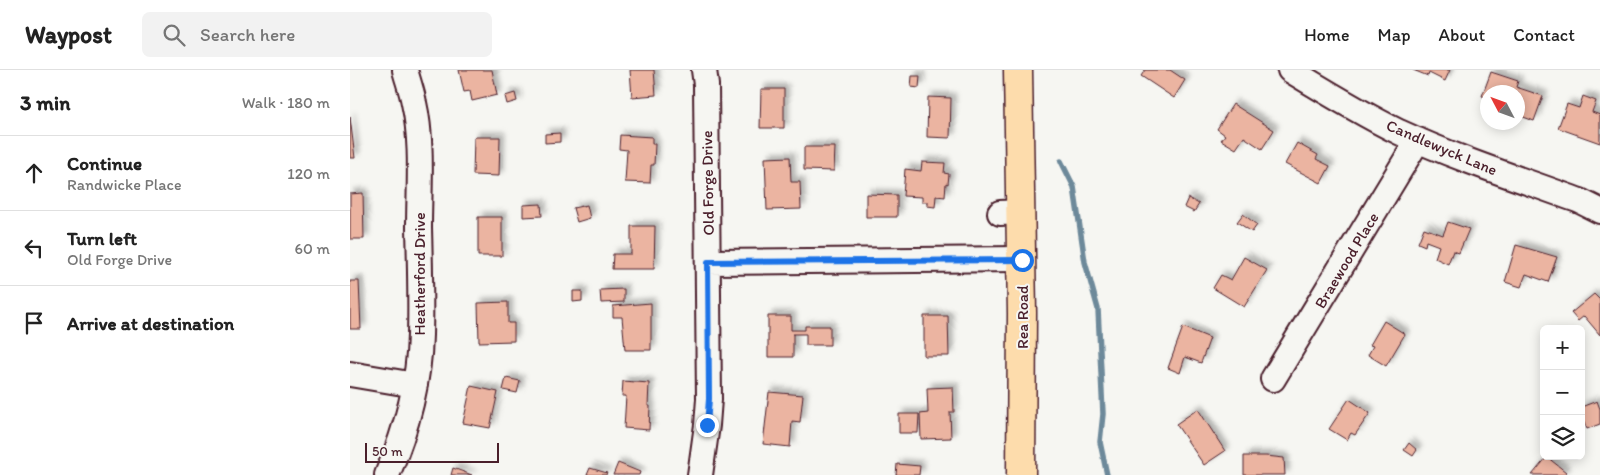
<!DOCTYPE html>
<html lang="en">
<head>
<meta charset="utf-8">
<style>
	:root { --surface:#fff; --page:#f2f2f2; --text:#222; --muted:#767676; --line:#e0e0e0 }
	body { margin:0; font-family:Itim,sans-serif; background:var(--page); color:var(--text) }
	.controls { position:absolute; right:15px; bottom:15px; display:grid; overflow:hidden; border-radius:8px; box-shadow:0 2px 12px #0003 }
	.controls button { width:45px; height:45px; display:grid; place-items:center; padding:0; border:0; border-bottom:1px solid var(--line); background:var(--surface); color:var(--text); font:25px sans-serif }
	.compass { position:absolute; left:1130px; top:15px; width:45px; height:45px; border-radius:50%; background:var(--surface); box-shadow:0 2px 12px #0003; rotate:311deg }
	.scale { position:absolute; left:15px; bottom:12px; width:134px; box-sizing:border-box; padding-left:5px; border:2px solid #4a1f2b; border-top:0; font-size:14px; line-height:18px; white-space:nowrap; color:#4a1f2b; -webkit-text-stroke:4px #f6f6f2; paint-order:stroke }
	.stop { position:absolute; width:15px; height:15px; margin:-11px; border:4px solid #1a73e8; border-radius:50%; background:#fff }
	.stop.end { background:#1a73e8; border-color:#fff; box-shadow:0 1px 5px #0008 }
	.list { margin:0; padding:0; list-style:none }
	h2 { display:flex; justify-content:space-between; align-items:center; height:65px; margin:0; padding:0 20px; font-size:21px }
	h2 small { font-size:16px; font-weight:400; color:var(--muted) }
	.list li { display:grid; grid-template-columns:32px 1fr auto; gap:15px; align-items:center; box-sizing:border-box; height:75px; padding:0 20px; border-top:1px solid var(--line) }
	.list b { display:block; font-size:19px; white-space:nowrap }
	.list p { margin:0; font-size:16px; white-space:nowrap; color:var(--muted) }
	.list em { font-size:16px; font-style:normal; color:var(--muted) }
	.icon { flex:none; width:28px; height:28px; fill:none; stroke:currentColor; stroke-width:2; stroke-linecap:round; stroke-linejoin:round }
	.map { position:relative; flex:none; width:1250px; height:405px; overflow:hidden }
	header { display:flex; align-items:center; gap:30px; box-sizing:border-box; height:70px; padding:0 25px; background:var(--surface); border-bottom:1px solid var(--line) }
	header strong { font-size:24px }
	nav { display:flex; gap:28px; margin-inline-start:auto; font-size:18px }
	.search { width:350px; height:45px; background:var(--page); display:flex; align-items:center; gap:12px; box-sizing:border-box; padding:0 18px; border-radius:8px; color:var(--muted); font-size:19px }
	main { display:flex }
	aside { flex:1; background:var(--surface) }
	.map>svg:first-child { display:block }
</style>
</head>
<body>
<header>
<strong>Waypost</strong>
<div class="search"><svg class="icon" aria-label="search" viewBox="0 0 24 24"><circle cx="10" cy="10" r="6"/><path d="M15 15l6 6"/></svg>Search here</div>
<nav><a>Home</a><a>Map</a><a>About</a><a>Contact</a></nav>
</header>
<main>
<aside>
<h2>3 min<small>Walk · 180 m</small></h2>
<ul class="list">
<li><svg class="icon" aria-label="ahead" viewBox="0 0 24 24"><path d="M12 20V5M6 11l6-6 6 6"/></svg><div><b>Continue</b><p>Randwicke Place</p></div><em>120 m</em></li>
<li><svg class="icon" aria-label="left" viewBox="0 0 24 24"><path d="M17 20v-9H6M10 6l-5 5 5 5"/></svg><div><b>Turn left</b><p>Old Forge Drive</p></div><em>60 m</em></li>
<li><svg class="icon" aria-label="arrive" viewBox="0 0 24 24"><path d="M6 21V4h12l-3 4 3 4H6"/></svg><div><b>Arrive at destination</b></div></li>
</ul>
</aside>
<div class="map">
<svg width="1250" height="405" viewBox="0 0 1250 405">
	<defs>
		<filter id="shadow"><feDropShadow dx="4.5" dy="-4.5" stdDeviation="2.5" flood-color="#0004"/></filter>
	</defs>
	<rect width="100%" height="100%" fill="#f6f6f2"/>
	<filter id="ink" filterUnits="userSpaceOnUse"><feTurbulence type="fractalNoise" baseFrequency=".02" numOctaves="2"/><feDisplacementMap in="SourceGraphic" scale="10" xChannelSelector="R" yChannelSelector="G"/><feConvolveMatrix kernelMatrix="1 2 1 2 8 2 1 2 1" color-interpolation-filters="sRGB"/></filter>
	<g filter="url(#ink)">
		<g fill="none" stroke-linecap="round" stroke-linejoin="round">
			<path stroke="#6d899a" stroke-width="5.5" d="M711 91 724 117 735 192 748 239 753 344 750 372 757 405"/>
		</g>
		<path fill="#ebb4a1" stroke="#4a1f2b" filter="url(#shadow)" d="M109 0H142L147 25 122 31 120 21 114 22Z
			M280 0H304L306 25 282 27Z
			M795 0H820L835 10 824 28 791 6Z
			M1063 0H1100L1095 11 1079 3 1078 6Z
			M1141 2 1168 11 1166 17 1193 26 1184 51 1168 45V22H1138V28L1132 26Z
			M562 6H570L569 18 561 17Z
			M411 19H434V58H410Z
			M165 23 167 31 157 34 155 26Z
			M1233 26 1246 31 1242 42 1250 45V73L1208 58 1217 34 1229 38Z
			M578 27 601 28 600 68 577 67Z
			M883 34 924 60 912 79 894 67 886 79 871 70 875 65 867 59Z
			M0 47 5 88H0Z
			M210 63V72L195 73V64Z
			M270 65 302 67V74H305L304 95H301L300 113 275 112 277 80 269 79Z
			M124 67H150L149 106 123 105Z
			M947 73 968 85 966 89 980 96 971 113 935 94Z
			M454 77H485L484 101 454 100Z
			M440 87 441 112H450L451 139 417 140 415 88Z
			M572 92 595 93 594 103 599 104 598 114 596 113 595 127 586 126 585 137 577 136V132H572V127L553 126 555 99 571 101Z
			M13 123 14 169H0V124Z
			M516 124 547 125V147H516Z
			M838 128 849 134 844 142 834 137Z
			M191 134 192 146 173 147V135Z
			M237 135 240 148 227 152 223 138Z
			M893 144 907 155 902 162 887 152Z
			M128 147H152V186H128Z
			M1098 152 1119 159 1109 183 1103 181 1098 194 1085 188 1089 176 1076 171 1075 176 1068 173 1074 158 1093 165Z
			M281 156H305L304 199H262L263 184H281Z
			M1166 175 1207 187 1198 212 1176 204 1171 217 1155 212Z
			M894 187 917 200 894 237 863 218 871 205 881 210Z
			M0 211H9L11 259H0Z
			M274 219V232L251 233 250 220Z
			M223 221H232V231L223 232Z
			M1244 224 1250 230V265L1234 246 1228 251 1221 243Z
			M158 232V253H164V271L129 272 128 233Z
			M301 233V280H275L272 247H263V236Z
			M418 246H441V260H455V256H480V275H456V264H443V287H418Z
			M574 246H598L599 286H574Z
			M1034 251 1055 264 1036 296 1018 285 1023 276 1020 275Z
			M833 257 860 268 851 293 835 287 830 303 818 298Z
			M156 308 170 311 167 323 153 320Z
			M273 311 299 313 298 336H300L299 360 274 358 276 326H272Z
			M121 316 148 322 140 358 113 353Z
			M603 317 604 342H600L601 368 571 369 570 344 578 343 577 318Z
			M419 322 453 325 450 352 442 351 440 377 413 374Z
			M999 329 1020 343 1005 365 1001 363 997 370 979 359Z
			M1247 331 1250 339V354L1237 359 1231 345V337Z
			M848 339 875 381 854 395 826 354Z
			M549 344H569L568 363H549Z
			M1059 373 1067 380 1063 386 1054 380Z
			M894 386H916L934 388 935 405H894Z
			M1197 387 1216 402 1214 405H1182Z
			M268 393 290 402 289 405H263Z
			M547 394 570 396 569 405H546Z
			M103 398 122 405H101Z
			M240 398 257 403 256 405H237Z"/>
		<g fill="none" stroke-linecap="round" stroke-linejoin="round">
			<g stroke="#4a1f2b" stroke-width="28">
				<path id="minor" d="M940 0C976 22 1012 44 1049 62 1108 89 1170 109 1230 131L1250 141
					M650 143 671 142
					M358 192 671 189
					M0 304 65 315
					M923 309 1068 70
					M37 405C56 361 69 314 70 265 71 230 70 194 69 158 69 118 73 72 64 33 62 22 58 11 55 0
					M350 405 357 355 359 329 356 15 354 0"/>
			</g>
			<g stroke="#4a1f2b" stroke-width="31">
				<path id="major" d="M668 0 672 243 671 405"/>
			</g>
			<use href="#minor" stroke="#f6f6f2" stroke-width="24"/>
			<use href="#major" stroke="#fddcac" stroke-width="28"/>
		</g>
	</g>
	<g fill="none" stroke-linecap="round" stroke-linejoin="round" filter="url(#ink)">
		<path stroke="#1a73e8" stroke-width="6" d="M357 355 359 329 358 192 672 190"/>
	</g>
	<g text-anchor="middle" stroke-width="4" stroke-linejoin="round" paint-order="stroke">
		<g font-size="16" fill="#4a1f2b" stroke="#f6f6f2">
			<text transform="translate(1092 77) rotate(23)" y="6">Candlewyck Lane</text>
			<text transform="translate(357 113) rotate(-91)" y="6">Old Forge Drive</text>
			<text transform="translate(996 190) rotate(-59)" y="6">Braewood Place</text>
			<text transform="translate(69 204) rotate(-90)" y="6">Heatherford Drive</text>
			<text transform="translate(672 247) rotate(-90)" y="6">Rea Road</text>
		</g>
	</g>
</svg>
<div class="controls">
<button>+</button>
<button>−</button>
<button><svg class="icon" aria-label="layers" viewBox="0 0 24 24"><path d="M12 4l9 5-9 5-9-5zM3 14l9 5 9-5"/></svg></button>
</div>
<svg class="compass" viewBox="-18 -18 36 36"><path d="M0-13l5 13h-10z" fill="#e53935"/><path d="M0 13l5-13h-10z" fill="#767676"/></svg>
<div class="scale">50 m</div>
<div class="stop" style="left:672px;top:190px"></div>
<div class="stop end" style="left:357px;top:355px"></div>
</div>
</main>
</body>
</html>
